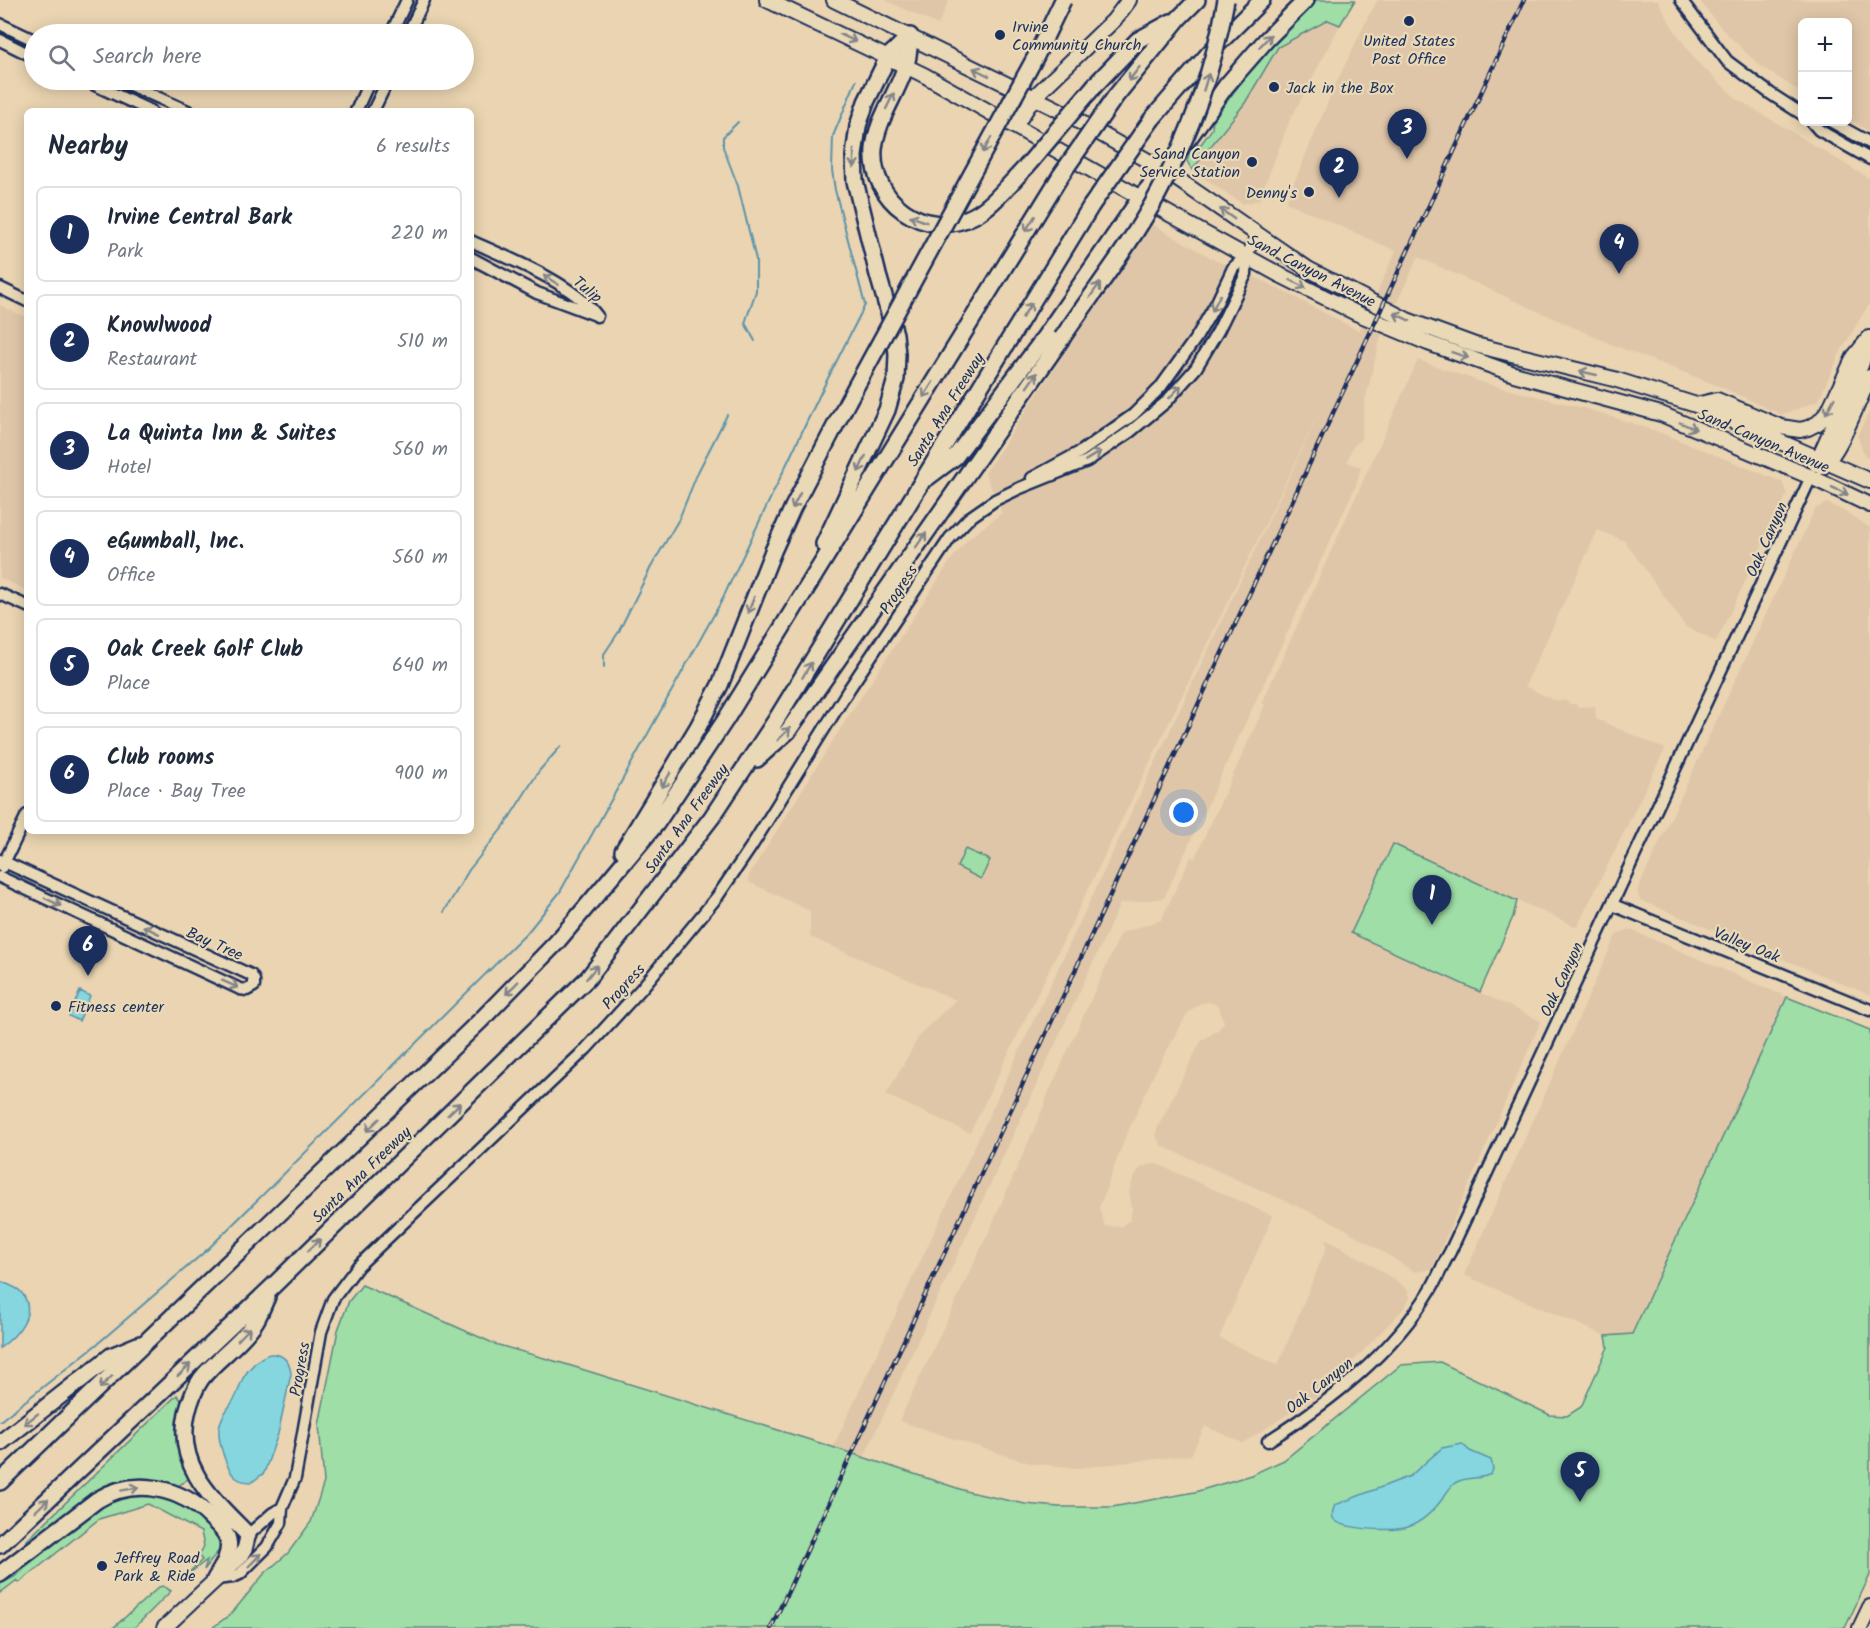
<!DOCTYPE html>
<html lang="en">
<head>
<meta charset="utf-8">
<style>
	:root { --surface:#fff; --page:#f6f6f7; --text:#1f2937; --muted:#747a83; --line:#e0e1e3; --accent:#1b2f5e }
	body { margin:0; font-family:Kalam,sans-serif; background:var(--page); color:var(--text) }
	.controls { position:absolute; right:18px; top:18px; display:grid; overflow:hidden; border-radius:9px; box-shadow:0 3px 15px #0003 }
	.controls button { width:54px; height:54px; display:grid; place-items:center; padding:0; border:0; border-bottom:2px solid var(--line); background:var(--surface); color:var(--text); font:30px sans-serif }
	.you { position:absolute; left:1184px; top:813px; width:21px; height:21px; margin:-15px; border:4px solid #fff; border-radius:50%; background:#1a73e8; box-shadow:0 0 0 9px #1a73e833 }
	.badge { display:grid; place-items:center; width:39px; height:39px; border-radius:50%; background:var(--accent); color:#fff; font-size:20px; font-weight:700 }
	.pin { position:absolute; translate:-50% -50px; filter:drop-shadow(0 2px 3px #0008) }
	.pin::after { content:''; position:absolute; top:32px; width:21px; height:18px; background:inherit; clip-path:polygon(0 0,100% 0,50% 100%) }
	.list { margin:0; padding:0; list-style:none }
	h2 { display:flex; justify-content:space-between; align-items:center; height:78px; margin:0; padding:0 24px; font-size:26px }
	h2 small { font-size:20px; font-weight:400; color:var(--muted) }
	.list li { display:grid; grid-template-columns:39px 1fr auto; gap:18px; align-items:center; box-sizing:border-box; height:96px; margin:0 12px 12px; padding:0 12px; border:2px solid var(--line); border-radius:9px }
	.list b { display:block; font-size:22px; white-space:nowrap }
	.list p { margin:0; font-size:20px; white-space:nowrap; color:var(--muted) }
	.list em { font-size:20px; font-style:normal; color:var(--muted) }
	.icon { flex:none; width:33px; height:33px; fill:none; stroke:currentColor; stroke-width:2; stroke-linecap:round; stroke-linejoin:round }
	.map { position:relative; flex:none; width:1870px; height:1628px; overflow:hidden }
	.search { position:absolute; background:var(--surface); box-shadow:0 3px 15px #0003; left:24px; top:24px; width:450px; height:66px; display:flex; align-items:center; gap:15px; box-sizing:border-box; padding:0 21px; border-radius:33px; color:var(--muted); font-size:22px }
	.panel { position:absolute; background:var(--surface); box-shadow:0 3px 15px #0003; left:24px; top:108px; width:450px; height:726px; border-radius:9px }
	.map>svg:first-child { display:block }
</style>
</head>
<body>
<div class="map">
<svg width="1870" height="1628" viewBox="0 0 1870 1628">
	<rect width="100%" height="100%" fill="#ead4b1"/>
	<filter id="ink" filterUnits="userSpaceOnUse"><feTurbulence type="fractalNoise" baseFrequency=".0167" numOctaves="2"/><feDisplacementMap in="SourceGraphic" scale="12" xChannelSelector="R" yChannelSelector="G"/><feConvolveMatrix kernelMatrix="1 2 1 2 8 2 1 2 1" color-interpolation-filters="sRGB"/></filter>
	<g filter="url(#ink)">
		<path fill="#dfc6a8" d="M885 0H949L938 25Z
			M1378 0H1658L1671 25 1696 61 1737 99 1870 179V302L1839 355 1818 401 1782 415 1719 386 1613 345 1418 257 1380 339 1365 401 1361 439 1352 448 1347 462 1361 467 1357 483 1164 898 1120 904 785 1628H748L1325 401 970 1133 886 1095 921 1033 956 1000 810 937V911L749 882V875L846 720 951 560 968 539 1002 513 985 473 1150 223 1217 261 1264 281 1359 331 1396 251 1286 202 1333 90 1368 17Z
			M1699 0H1870V132L1848 119V22H1802V93L1759 65 1722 29Z
			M1328 20 1340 25 1289 122 1259 200 1243 204 1192 170 1245 103 1278 47Z
			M0 305 27 318V590L0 578Z
			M1418 360 1487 384 1591 410 1656 431 1782 482 1787 494 1716 642 1686 627 1625 541 1598 530 1525 686 1553 700 1568 701 1569 704H1576L1577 707 1595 706 1596 719 1665 749 1577 927 1393 844 1353 933 1541 1021 1432 1269 1415 1272 1337 1224 1162 1146 1156 1136 1157 1129 1201 1041 1219 1029 1224 1022 1219 1008 1215 1004 1208 1002 1199 1004 1187 1014 1156 1070 1125 1138 1099 1208 1105 1226 1120 1227 1130 1220 1132 1209 1129 1191 1133 1180 1139 1169 1147 1165 1157 1164 1273 1216 1219 1338 1278 1365 1327 1246 1325 1239 1364 1260 1401 1284 1408 1291 1410 1297 1404 1308 1326 1390 1243 1443 1205 1426 1191 1455 1078 1468 1029 1463 899 1421 987 1236 1046 1102 1045 1101 1121 933 1161 920 1191 857 1195 858 1265 705 1262 703Z
			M1870 411V459L1865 456 1857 435Z
			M1827 503 1853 516 1870 528V995L1640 900 1637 891 1815 509Z
			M1629 929 1787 997 1632 1334 1606 1336 1464 1275 1616 935Z"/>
		<path fill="#9fdea6" stroke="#5d8682" stroke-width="1.5" d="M1313 0H1355L1340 25 1328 20 1278 47 1245 103 1192 170 1187 161 1191 147 1201 144 1212 129 1213 119 1278 35Z
			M1393 844 1517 901 1513 917 1480 992 1351 933Z
			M965 849 990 860 981 879 957 867Z
			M1787 997 1870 1030V1575L1845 1628H212L232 1613 264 1574 288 1553 311 1522 324 1482 319 1425 338 1330 349 1301 362 1285 495 1344 565 1364 820 1443 969 1492 1025 1504 1059 1507H1112L1195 1492 1251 1475 1284 1460 1401 1365 1440 1362 1550 1415 1567 1416 1581 1407 1608 1347 1606 1336 1632 1334Z
			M177 1395 183 1403 184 1465 189 1478 177 1487 146 1481 30 1544 27 1540Z
			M137 1493C146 1494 157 1494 165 1497 187 1505 220 1524 220 1549L204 1570 207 1560 182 1579 202 1560 199 1556 204 1546 201 1532 148 1504 99 1519 19 1583 17 1580 0 1593V1584L14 1577 23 1570 31 1557 93 1510 114 1498Z
			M163 1586 171 1591 134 1628H113L159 1587Z"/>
		<path fill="#85d6df" stroke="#5b93ab" stroke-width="1.5" d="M80 991 90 996 79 1021 69 1016Z
			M0 1281C6 1284 17 1287 21 1292 39 1313 16 1336 0 1348Z
			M270 1354C283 1353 290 1362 291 1374L278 1434 264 1473 252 1482C246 1482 240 1481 235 1477 226 1469 218 1441 219 1429 220 1416 230 1407 236 1396 239 1390 240 1384 243 1378 249 1368 259 1357 270 1354Z
			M1462 1444 1470 1451 1491 1460 1493 1469 1491 1474C1480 1480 1466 1476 1455 1483 1450 1487 1447 1492 1443 1498 1435 1509 1422 1522 1408 1527 1396 1532 1339 1530 1333 1518 1331 1513 1333 1510 1335 1505L1410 1476 1442 1448Z"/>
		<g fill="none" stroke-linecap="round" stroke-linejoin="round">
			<path stroke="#5b93ab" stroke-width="2" d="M738 122 723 137V147L738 186 756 260V291L745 323 755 341
				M604 667V654L618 633 651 567 679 519 698 472 727 415
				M444 912 469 870 504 826 539 771 561 746
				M0 1421 96 1345 208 1249 527 933 560 892 721 602 822 390 865 305 835 190 832 170 833 136 856 81"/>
			<g stroke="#1b2f5e" stroke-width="15">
				<path id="minor" d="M1681 0 1727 61 1771 94 1802 114
					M0 24 34 40
					M391 34 407 0
					M408 34 424 0
					M0 40 34 57
					M84 80 151 111
					M119 80 188 111
					M356 111 370 80
					M373 111 388 80
					M1812 122 1819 130 1870 159
					M1832 122 1870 143
					M471 241C508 258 573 283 597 316
					M471 258 537 293 596 315
					M0 288 27 301
					M1032 478 1082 451 1133 415 1160 388 1196 338 1217 302 1233 268 1247 255
					M0 594 27 606
					M0 860 251 975 254 980V986L247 990 240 989 0 877
					M2 867 27 815
					M1613 905 1870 1010
					M1268 1441C1331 1401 1392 1354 1431 1289 1438 1277 1443 1264 1450 1252L1811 477
					M248 1535 273 1513 282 1508
					M216 1579 233 1577 240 1574 267 1547 281 1523 282 1508 295 1478 321 1332 333 1299 358 1266 586 1049 641 989 717 897 751 847 849 689 950 538 969 518 995 500 1020 488 1087 461 1131 431 1166 402 1196 368 1218 331 1246 274 1247 255 1257 235"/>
			</g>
			<g stroke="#1b2f5e" stroke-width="18">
				<path id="major" d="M767 0 924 75 1182 221 1280 275 1356 313 1428 343 1514 374 1661 414 1811 477 1870 505
					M834 0 1057 109 1164 170 1308 269 1407 320 1475 345 1614 379 1696 405 1870 481
					M1015 126 1034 97 1114 20 1129 0
					M1696 405 1717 400 1781 427 1800 430 1808 428 1818 423 1828 412 1854 357 1869 338
					M1816 464 1861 365 1867 347
					M1822 467C1842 449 1857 402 1870 377
					M164 1628 239 1558 245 1548 248 1535
					M1860 1628 1870 1607"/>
			</g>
			<g stroke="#1b2f5e" stroke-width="20">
				<path id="highway" d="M910 36C909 47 909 58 905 68 896 96 877 119 874 149 870 201 925 241 973 216 993 206 1010 183 1026 167
					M1095 85 1138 40 1171 22
					M1115 97 1179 18 1197 0
					M1152 119 1212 50 1262 0
					M1186 142 1226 86 1266 40 1306 0
					M927 478 955 457 1039 345 1141 197 1171 161
					M824 544 887 410 896 379 897 354 895 334 878 275 855 181 854 156 858 126 866 102 888 57 910 36
					M757 759 788 731 1062 338
					M623 851 698 727 720 685 773 551 793 507 848 401
					M0 1443 111 1356 140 1344
					M0 1482 481 1020 556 943 656 824 726 719 1061 175
					M248 1535C214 1500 175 1468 187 1413 190 1402 194 1389 201 1379 216 1359 241 1344 255 1322 260 1314 263 1305 267 1297
					M0 1545 273 1286 588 978 712 817 776 720 1091 206
					M0 1574 97 1500C135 1477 181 1487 211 1518 217 1524 226 1531 228 1540 231 1554 222 1568 215 1579"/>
			</g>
			<use href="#minor" stroke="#ead9b6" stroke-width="10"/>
			<use href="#major" stroke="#ead9b6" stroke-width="14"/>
			<use href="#highway" stroke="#ead9b6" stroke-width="15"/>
			<g stroke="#1b2f5e" stroke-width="4.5">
				<path id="rail" d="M771 1628 1524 0"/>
			</g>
			<use href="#rail" stroke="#ead9b6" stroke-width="2" stroke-dasharray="7" stroke-linecap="butt"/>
			<g stroke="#1b2f5e" stroke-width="20" stroke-linecap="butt">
				<path id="highway-bridge" d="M1026 167 1095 85
					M1061 175 1115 97
					M1091 206 1152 119
					M1062 338C1094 291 1131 244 1158 194 1191 133 1214 68 1226 0
					M848 401 1036 56 1063 0"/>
			</g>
			<use href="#highway-bridge" stroke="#ead9b6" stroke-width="15"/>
		</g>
		<defs><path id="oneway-shaft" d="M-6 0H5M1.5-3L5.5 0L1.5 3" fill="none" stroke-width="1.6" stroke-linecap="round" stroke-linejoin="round" transform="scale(1.5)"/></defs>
		<g stroke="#82848a">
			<use href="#oneway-shaft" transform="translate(848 38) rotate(25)"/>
			<use href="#oneway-shaft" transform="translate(1265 41) rotate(-47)"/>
			<use href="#oneway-shaft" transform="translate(981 72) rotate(-154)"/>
			<use href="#oneway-shaft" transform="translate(1134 74) rotate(128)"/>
			<use href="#oneway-shaft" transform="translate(1206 82) rotate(-73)"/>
			<use href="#oneway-shaft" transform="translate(890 101) rotate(-64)"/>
			<use href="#oneway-shaft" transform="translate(987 145) rotate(119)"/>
			<use href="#oneway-shaft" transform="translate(854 159) rotate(89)"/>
			<use href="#oneway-shaft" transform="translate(1227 214) rotate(-144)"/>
			<use href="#oneway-shaft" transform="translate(918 219) rotate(-159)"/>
			<use href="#oneway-shaft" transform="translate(1030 224) rotate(122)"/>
			<use href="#oneway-shaft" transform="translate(551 280) rotate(-148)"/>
			<use href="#oneway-shaft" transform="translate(1298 284) rotate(28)"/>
			<use href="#oneway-shaft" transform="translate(1095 290) rotate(-55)"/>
			<use href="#oneway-shaft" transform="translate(1216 303) rotate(117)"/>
			<use href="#oneway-shaft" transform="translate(1027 310) rotate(-58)"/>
			<use href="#oneway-shaft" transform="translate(1402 317) rotate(-155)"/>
			<use href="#oneway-shaft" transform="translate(1460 355) rotate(19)"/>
			<use href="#oneway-shaft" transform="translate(1588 373) rotate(-167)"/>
			<use href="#oneway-shaft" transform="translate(1032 380) rotate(-55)"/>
			<use href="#oneway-shaft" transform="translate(928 390) rotate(122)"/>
			<use href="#oneway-shaft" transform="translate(1175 392) rotate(-47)"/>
			<use href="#oneway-shaft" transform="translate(1830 406) rotate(119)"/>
			<use href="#oneway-shaft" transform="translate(1688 426) rotate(23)"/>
			<use href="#oneway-shaft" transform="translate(1093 456) rotate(-31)"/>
			<use href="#oneway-shaft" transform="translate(862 464) rotate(115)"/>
			<use href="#oneway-shaft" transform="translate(1840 491) rotate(25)"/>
			<use href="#oneway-shaft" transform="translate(796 501) rotate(117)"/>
			<use href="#oneway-shaft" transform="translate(921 540) rotate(-55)"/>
			<use href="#oneway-shaft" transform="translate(751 605) rotate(111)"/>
			<use href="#oneway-shaft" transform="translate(807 670) rotate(-59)"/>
			<use href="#oneway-shaft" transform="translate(784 734) rotate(-45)"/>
			<use href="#oneway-shaft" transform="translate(666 780) rotate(121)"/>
			<use href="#oneway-shaft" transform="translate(53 902) rotate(25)"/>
			<use href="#oneway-shaft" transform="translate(151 930) rotate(-155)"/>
			<use href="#oneway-shaft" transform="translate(592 972) rotate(-51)"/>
			<use href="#oneway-shaft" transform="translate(230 984) rotate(24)"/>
			<use href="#oneway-shaft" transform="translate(512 988) rotate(134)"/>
			<use href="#oneway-shaft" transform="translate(454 1109) rotate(-44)"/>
			<use href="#oneway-shaft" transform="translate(373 1125) rotate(136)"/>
			<use href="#oneway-shaft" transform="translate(314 1245) rotate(-44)"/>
			<use href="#oneway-shaft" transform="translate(244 1334) rotate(-46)"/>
			<use href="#oneway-shaft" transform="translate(184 1370) rotate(-44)"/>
			<use href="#oneway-shaft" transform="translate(106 1382) rotate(136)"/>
			<use href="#oneway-shaft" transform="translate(31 1419) rotate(142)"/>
			<use href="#oneway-shaft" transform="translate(130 1489) rotate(-10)"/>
			<use href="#oneway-shaft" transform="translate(42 1505) rotate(-44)"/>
			<use href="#oneway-shaft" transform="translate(255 1560) rotate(-45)"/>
		</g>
	</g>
	<g fill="#1b2f5e" stroke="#ead9b6" stroke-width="2">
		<circle cx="1409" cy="21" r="6"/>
		<circle cx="1000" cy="35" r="6"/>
		<circle cx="1274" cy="87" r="6"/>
		<circle cx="1252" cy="162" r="6"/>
		<circle cx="1309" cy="192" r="6"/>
		<circle cx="56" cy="1006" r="6"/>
		<circle cx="102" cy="1566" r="6"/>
	</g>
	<g text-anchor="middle" stroke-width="4.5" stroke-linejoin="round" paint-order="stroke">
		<g font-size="16" fill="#1b2f5e" stroke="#ead9b6" text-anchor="start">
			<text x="1012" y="32">Irvine<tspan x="1012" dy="18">Community Church</tspan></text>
			<text x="1409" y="46" text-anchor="middle">United States<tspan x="1409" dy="18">Post Office</tspan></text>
			<text x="1286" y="93">Jack in the Box</text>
			<text x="1240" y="159" text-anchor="end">Sand Canyon<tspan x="1240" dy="18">Service Station</tspan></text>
			<text x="1297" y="198" text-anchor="end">Denny's</text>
			<text x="68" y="1012">Fitness center</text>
			<text x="114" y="1563">Jeffrey Road<tspan x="114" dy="18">Park &amp; Ride</tspan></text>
		</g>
		<g font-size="16" fill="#1b2f5e" stroke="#ead9b6">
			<text transform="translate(1312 270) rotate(27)" y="6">Sand Canyon Avenue</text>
			<text transform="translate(588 289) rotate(40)" y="6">Tulip</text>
			<text transform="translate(945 409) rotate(-58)" y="6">Santa Ana Freeway</text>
			<text transform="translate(1764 440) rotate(23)" y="6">Sand Canyon Avenue</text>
			<text transform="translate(1766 539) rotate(-66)" y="6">Oak Canyon</text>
			<text transform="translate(898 589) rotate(-57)" y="6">Progress</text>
			<text transform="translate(686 818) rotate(-54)" y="6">Santa Ana Freeway</text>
			<text transform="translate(215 943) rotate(24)" y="6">Bay Tree</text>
			<text transform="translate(1747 944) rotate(22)" y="6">Valley Oak</text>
			<text transform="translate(1561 979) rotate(-65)" y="6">Oak Canyon</text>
			<text transform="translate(623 986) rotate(-48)" y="6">Progress</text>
			<text transform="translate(361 1174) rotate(-44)" y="6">Santa Ana Freeway</text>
			<text transform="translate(299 1369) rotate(-80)" y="6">Progress</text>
			<text transform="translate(1319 1385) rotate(-38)" y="6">Oak Canyon</text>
		</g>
	</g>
</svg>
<div class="controls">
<button>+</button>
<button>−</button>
</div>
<div class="you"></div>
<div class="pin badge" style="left:1432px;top:925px">1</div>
<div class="pin badge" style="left:1339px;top:198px">2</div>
<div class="pin badge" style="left:1407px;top:159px">3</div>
<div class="pin badge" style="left:1619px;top:274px">4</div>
<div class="pin badge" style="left:1580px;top:1502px">5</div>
<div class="pin badge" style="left:88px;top:976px">6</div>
<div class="search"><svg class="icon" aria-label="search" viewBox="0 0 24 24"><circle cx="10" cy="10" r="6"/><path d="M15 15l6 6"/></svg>Search here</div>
<section class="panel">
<h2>Nearby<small>6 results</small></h2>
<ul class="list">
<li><span class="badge">1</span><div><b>Irvine Central Bark</b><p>Park</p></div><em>220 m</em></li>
<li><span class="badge">2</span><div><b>Knowlwood</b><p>Restaurant</p></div><em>510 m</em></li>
<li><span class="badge">3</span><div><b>La Quinta Inn &amp; Suites</b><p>Hotel</p></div><em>560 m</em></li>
<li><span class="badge">4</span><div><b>eGumball, Inc.</b><p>Office</p></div><em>560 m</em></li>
<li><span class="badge">5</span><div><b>Oak Creek Golf Club</b><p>Place</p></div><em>640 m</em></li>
<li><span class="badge">6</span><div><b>Club rooms</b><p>Place · Bay Tree</p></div><em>900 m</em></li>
</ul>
</section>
</div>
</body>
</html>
